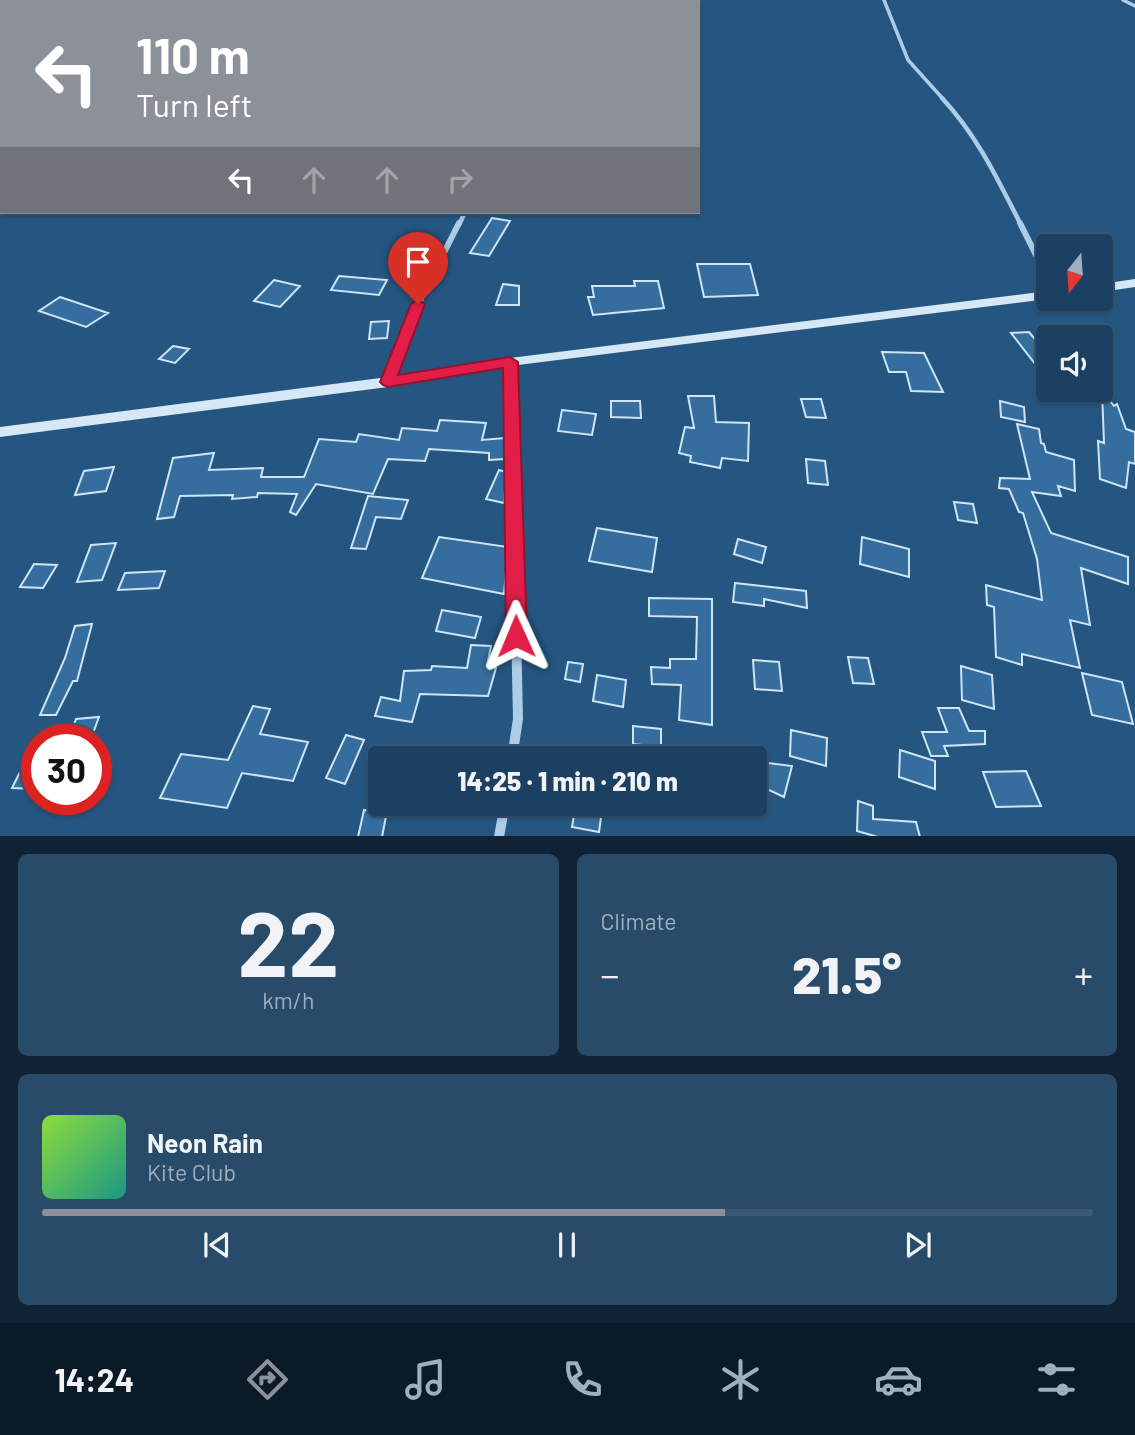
<!DOCTYPE html>
<meta charset="utf-8">
<style>
body{margin:0;font-family:Barlow,sans-serif;background:#294b6a;color:#f1f3f6;height:100vh;display:flex;flex-direction:column;font-size:26px;white-space:nowrap}
*{box-sizing:border-box;margin:0}
p{font-size:23px;color:#a0afbd}
.icon{flex:none;width:38px;height:38px;fill:none;stroke:currentColor;stroke-width:2;stroke-linecap:round;stroke-linejoin:round}
.map{position:relative;height:836px;overflow:hidden}
.sheet{display:flex;flex-direction:column;gap:18px;padding:18px;background:#0f2335;flex:1}
.sheet>*{flex:none}
.hud{position:absolute;left:0px;top:0px;width:700px;height:214px;box-shadow:0 2px 5px #0004,0 0 0 2px #3a5976;background:#8c9099;color:#fff;overflow:hidden}
.needle{width:46px;rotate:197deg}
.buttons{position:absolute;left:1036px;top:234px;display:grid;gap:14px}
.buttons a{display:grid;place-items:center;width:77px;height:77px;border-radius:7px;background:#1c4061;box-shadow:0 2px 5px #0004,0 0 0 2px #3a5976;font-size:35px}
.speed{position:absolute;left:21px;top:724px;display:flex;gap:14px;font-size:35px;font-weight:700;text-align:center}
.speed>*{display:grid;place-content:center;width:91px;height:91px;border-radius:50%;background:#1c4061;box-shadow:0 2px 5px #0004,0 0 0 2px #3a5976;line-height:1}
.speed .limit{border:10px solid #d22;background:#fff;color:#111}
.pin{position:absolute;display:grid;place-items:center;width:60px;height:60px;color:#fff;margin:-72px -30px;border-radius:50% 50% 50% 0;rotate:-45deg;box-shadow:0 0 7px #0007}
.pin .icon{rotate:45deg}
.me{position:absolute;width:77px;margin:-38px;rotate:359deg;stroke-linejoin:round;filter:drop-shadow(0 0 5px #0008)}
.turn{display:flex;align-items:center;gap:24px;height:147px;padding:0 21px;font-size:32px}
.turn .icon{width:91px;height:91px;stroke-width:2.5}
.turn b{display:block;font-size:49px;line-height:60px}
.lanes{display:flex;align-items:center;height:66px;padding:0 21px;background:#0003;justify-content:center;gap:35px;direction:ltr}
.lanes .off{opacity:.35}
.big{font-size:52px;font-weight:800;line-height:1.1}
.sheet .widget{flex:1;display:flex;flex-direction:column;justify-content:center;gap:10px;min-width:0;padding:0 24px;border-radius:10px;background:#294b6a}
.sheet .dial{align-items:center;gap:0}
.dial b{font-size:91px;line-height:1}
.song{display:flex;align-items:center;gap:21px}
.cover{width:84px;height:84px;border-radius:10px;background:linear-gradient(135deg,hsl(90 70% 55%),hsl(170 70% 35%))}
.played{height:7px;border-radius:4px;background:linear-gradient(90deg,#8c9099 65%,#3a5976 65%)}
.keys{display:flex;justify-content:space-around;direction:ltr}
.heat{display:flex;justify-content:space-between;align-items:center;font-size:38px;direction:ltr}
.sheet .tiles{flex:1;display:grid;gap:18px;grid-template-columns:1fr 1fr}
.widget:last-child{grid-column:span 2}
.trip{position:absolute;left:368px;top:746px;width:399px;height:70px;border-radius:7px;background:#1c4061;box-shadow:0 2px 5px #0004,0 0 0 2px #3a5976;font-weight:800;line-height:70px;text-align:center}
.dock{display:flex;height:112px;justify-content:space-around;align-items:center;background:#0b1a27;color:#a0afbd}
.dock .icon{width:49px;height:49px}
.dock .selected{color:#8c9099}
.dock b{font-size:32px;color:#f1f3f6}
.map>svg:first-child{display:block}
.building{fill:#356e9e;stroke:#cfe4f5;stroke-width:2}
.lines{fill:none;stroke-linecap:round;stroke-linejoin:round}
.street-far4{stroke:#accce7;stroke-width:3.5}
.street-far3{stroke:#accce7;stroke-width:4.5}
.street-far2{stroke:#accce7;stroke-width:6}
.street-far1{stroke:#accce7;stroke-width:8}
.street{stroke:#accce7;stroke-width:10}
.secondary{fill:#d6e7f6;fill-rule:evenodd}
.route{fill:#e11d48;stroke:#92132f;stroke-width:2}
</style>
<div class="map">
<svg width="1135" height="837" viewBox="0 0 1135 837">
<rect width="100%" height="100%" fill="#255681"/>
<path class="building" d="M492,218L510,221L489,256L470,253Z
M697,264H750L758,295L704,297Z
M339,276L387,280L379,295L331,290Z
M274,280L300,286L280,307L254,301Z
M634,281H658L664,308L593,315L588,297H594L592,286H635Z
M503,284L519,286V305H496Z
M60,297L108,313L86,327L39,311Z
M389,321L387,338L369,339L371,322Z
M1029,332L1048,355V364L1036,365L1011,333Z
M173,346L189,349L175,363L159,359Z
M882,352L924,353L943,392L911,391L906,372H889Z
M1102,391L1114,406L1117,404L1126,429L1135,432V464L1129,462L1126,488L1100,479L1098,441L1104,443Z
M688,396H714L716,422L749,423L748,461L722,458L720,468L690,462L691,456L679,453L685,427L694,428Z
M801,399H821L826,418L806,417Z
M611,401H640L641,418L611,417Z
M1000,401L1024,407L1025,422L1001,417Z
M562,410L596,414L592,435L558,431Z
M440,420L486,423L482,440L505,438V459L489,460V453L429,449L425,461L388,459L373,494L316,484L296,515L290,512L297,494L258,493L257,497L232,499L233,495L180,496L174,517L157,519L173,458L214,453L209,470L263,468L261,477H304L319,439L356,442L359,434L399,440L402,428L437,431Z
M1017,424L1039,429L1041,443L1044,444L1046,452L1074,460L1075,491L1058,486L1061,496L1032,492L1051,533L1128,557V584L1081,568L1090,625L1070,620L1080,668L1022,654V665L996,657L994,607L987,605L986,585L1042,600L1037,559L1023,513L1019,512L1009,489L999,488L1000,478L1030,479Z
M806,459L825,461L828,485L808,483Z
M114,467L106,491L75,495L84,471Z
M499,470L506,472L504,503L486,499Z
M368,496L408,500L401,519L376,517L366,549L351,548Z
M954,502L973,504L977,523L958,520Z
M597,528L657,538L652,572L589,561Z
M439,537L508,547L504,594L422,578Z
M862,537L909,549V577L860,564Z
M738,539L766,547L762,563L734,554Z
M116,543L102,580L77,582L91,545Z
M34,564L57,565L43,588L20,587Z
M165,571L159,588L118,590L125,573Z
M735,583L806,591L807,608L764,599V606L733,602Z
M649,598L712,599V725L679,720L681,685L652,684L651,667L670,668V659H696L697,617L649,616Z
M442,610L481,617L475,638L436,631Z
M92,624L77,681H73L56,715H40L65,658L75,626Z
M471,645L491,646L487,666L496,668L488,696L420,694L412,722L375,716L381,697L400,701L404,671L431,670L432,666L467,668Z
M848,657L868,658L874,684L853,683Z
M753,660L779,662L782,691L755,689Z
M568,662L583,664L580,682L565,679Z
M961,666L992,675L994,709L962,700Z
M1082,673L1122,682L1133,724L1092,715Z
M597,675L626,680L623,707L593,701Z
M253,706L270,709L260,734L308,742L293,781L242,773L227,808L160,798L181,754L228,760Z
M938,708H959L969,731H985V744L944,746L948,756H931L922,732H947Z
M99,717L92,736L69,738L76,719Z
M633,726L661,729V747L633,744Z
M791,730L827,738L826,766L790,756Z
M346,735L364,740L345,784L326,778Z
M900,750L935,761V789L899,777Z
M25,762L37,763V789L12,788Z
M760,762L792,766L784,797L754,783Z
M1026,771L1041,806L996,807L983,772Z
M858,801L873,806V819L916,822L920,837H878L857,831Z
M576,803H603L599,832L572,827Z
M364,810L387,811L382,837H358Z"/>
<g class="lines">
<path class="street-far4" d="M884,0L908,60L944,100
M1123,0L1135,6"/>
<path class="street-far3" d="M942,98C978,137 997,178 1021,225
M459,225L465,212"/>
<path class="street-far2" d="M1020,223L1048,279
M510,362V383
M388,382L409,322L459,223"/>
<path class="street-far1" d="M510,381L515,583"/>
<path class="street" d="M512,758L518,719L515,582
M499,837L505,803"/>
<path class="secondary" d="M1135,279V287L1101,292V284Z
M1048,291V299L510,366L388,387L0,437V427L388,377L510,358Z"/>
</g>
<path class="route" d="M418,300L425,304L398,375L510,357L518,362L527,636L524,643L516,646L509,643L506,636L503,368L388,387L383,385L380,382L411,304Z"/>
</svg>
<div class="buttons">
<a><svg class="needle" viewBox="-14 -14 28 28"><path d="M0-13l5 13h-10z" fill="#e53935"/><path d="M0 13l5-13h-10z" fill="#a0afbd"/></svg></a>
<a><svg class="icon" aria-label="sound" viewBox="0 0 24 24"><path d="M4 9h4l5-4v14l-5-4H4zM17 9q2 3 0 6"/></svg></a>
</div>
<div class="speed"><div class="limit">30</div></div>
<div class="pin" style="left:418px;top:304px;background:#d93025"><svg class="icon" aria-label="arrive" viewBox="0 0 24 24"><path d="M6 21V4h12l-3 4 3 4H6"/></svg></div>
<svg class="me" style="left:516px;top:636px" viewBox="-20 -20 40 40"><path d="M0-17L14 15 0 8-14 15z" fill="#e11d48" stroke="#fff" stroke-width="4"/></svg>
<div class="trip">14:25 · 1 min · 210 m</div>
<div class="hud">
<div class="turn"><svg class="icon" aria-label="left" viewBox="0 0 24 24"><path d="M17 20v-9H6M10 6l-5 5 5 5"/></svg><div><b>110 m</b>Turn left</div></div>
<div class="lanes"><svg class="icon" aria-label="left" viewBox="0 0 24 24"><path d="M17 20v-9H6M10 6l-5 5 5 5"/></svg><svg class="icon off" aria-label="ahead" viewBox="0 0 24 24"><path d="M12 20V5M6 11l6-6 6 6"/></svg><svg class="icon off" aria-label="ahead" viewBox="0 0 24 24"><path d="M12 20V5M6 11l6-6 6 6"/></svg><svg class="icon off" aria-label="right" viewBox="0 0 24 24"><path d="M7 20v-9h11M14 6l5 5-5 5"/></svg></div>
</div>
</div>
<section class="sheet">
<div class="tiles">
<div class="widget dial"><b>22</b><p>km/h</p></div>
<div class="widget"><p>Climate</p>
<div class="heat"><a>−</a><b class="big">21.5°</b><a>+</a></div>
</div>
<div class="widget">
<div class="song"><i class="cover"></i><div><b>Neon Rain</b><p>Kite Club</p></div></div>
<div class="played"></div>
<div class="keys"><svg class="icon" aria-label="previous" viewBox="0 0 24 24"><path d="M18 5L8 12l10 7zM5 5v14"/></svg><svg class="icon" aria-label="pause" viewBox="0 0 24 24"><path d="M8 5v14M16 5v14"/></svg><svg class="icon" aria-label="next" viewBox="0 0 24 24"><path d="M6 5l10 7-10 7zM19 5v14"/></svg></div>
</div>
</div>
</section>
<nav class="dock">
<b>14:24</b>
<svg class="icon selected" aria-label="directions" viewBox="0 0 24 24"><path d="M12 3l9 9-9 9-9-9zM9 14v-3h6M13 9l2 2-2 2"/></svg>
<svg class="icon" aria-label="music" viewBox="0 0 24 24"><path d="M9 18V5l10-2v13"/><circle cx="6" cy="18" r="3"/><circle cx="16" cy="16" r="3"/></svg>
<svg class="icon" aria-label="phone" viewBox="0 0 24 24"><path d="M5 4h4l2 5-3 2q2 4 5 5l2-3 5 2v4C11 20 4 13 5 4z"/></svg>
<svg class="icon" aria-label="climate" viewBox="0 0 24 24"><path d="M12 3v18M4 7l16 10M4 17L20 7"/></svg>
<svg class="icon" aria-label="car" viewBox="0 0 24 24"><path d="M5 17H2v-5l4-1 3-4h7l3 4 3 1v5h-3M9 17h6M6 11h13"/><circle cx="7" cy="17" r="2"/><circle cx="17" cy="17" r="2"/></svg>
<svg class="icon" aria-label="filters" viewBox="0 0 24 24"><path d="M4 7h16M4 17h16"/><circle cx="9" cy="7" r="2"/><circle cx="15" cy="17" r="2"/></svg>
</nav>
